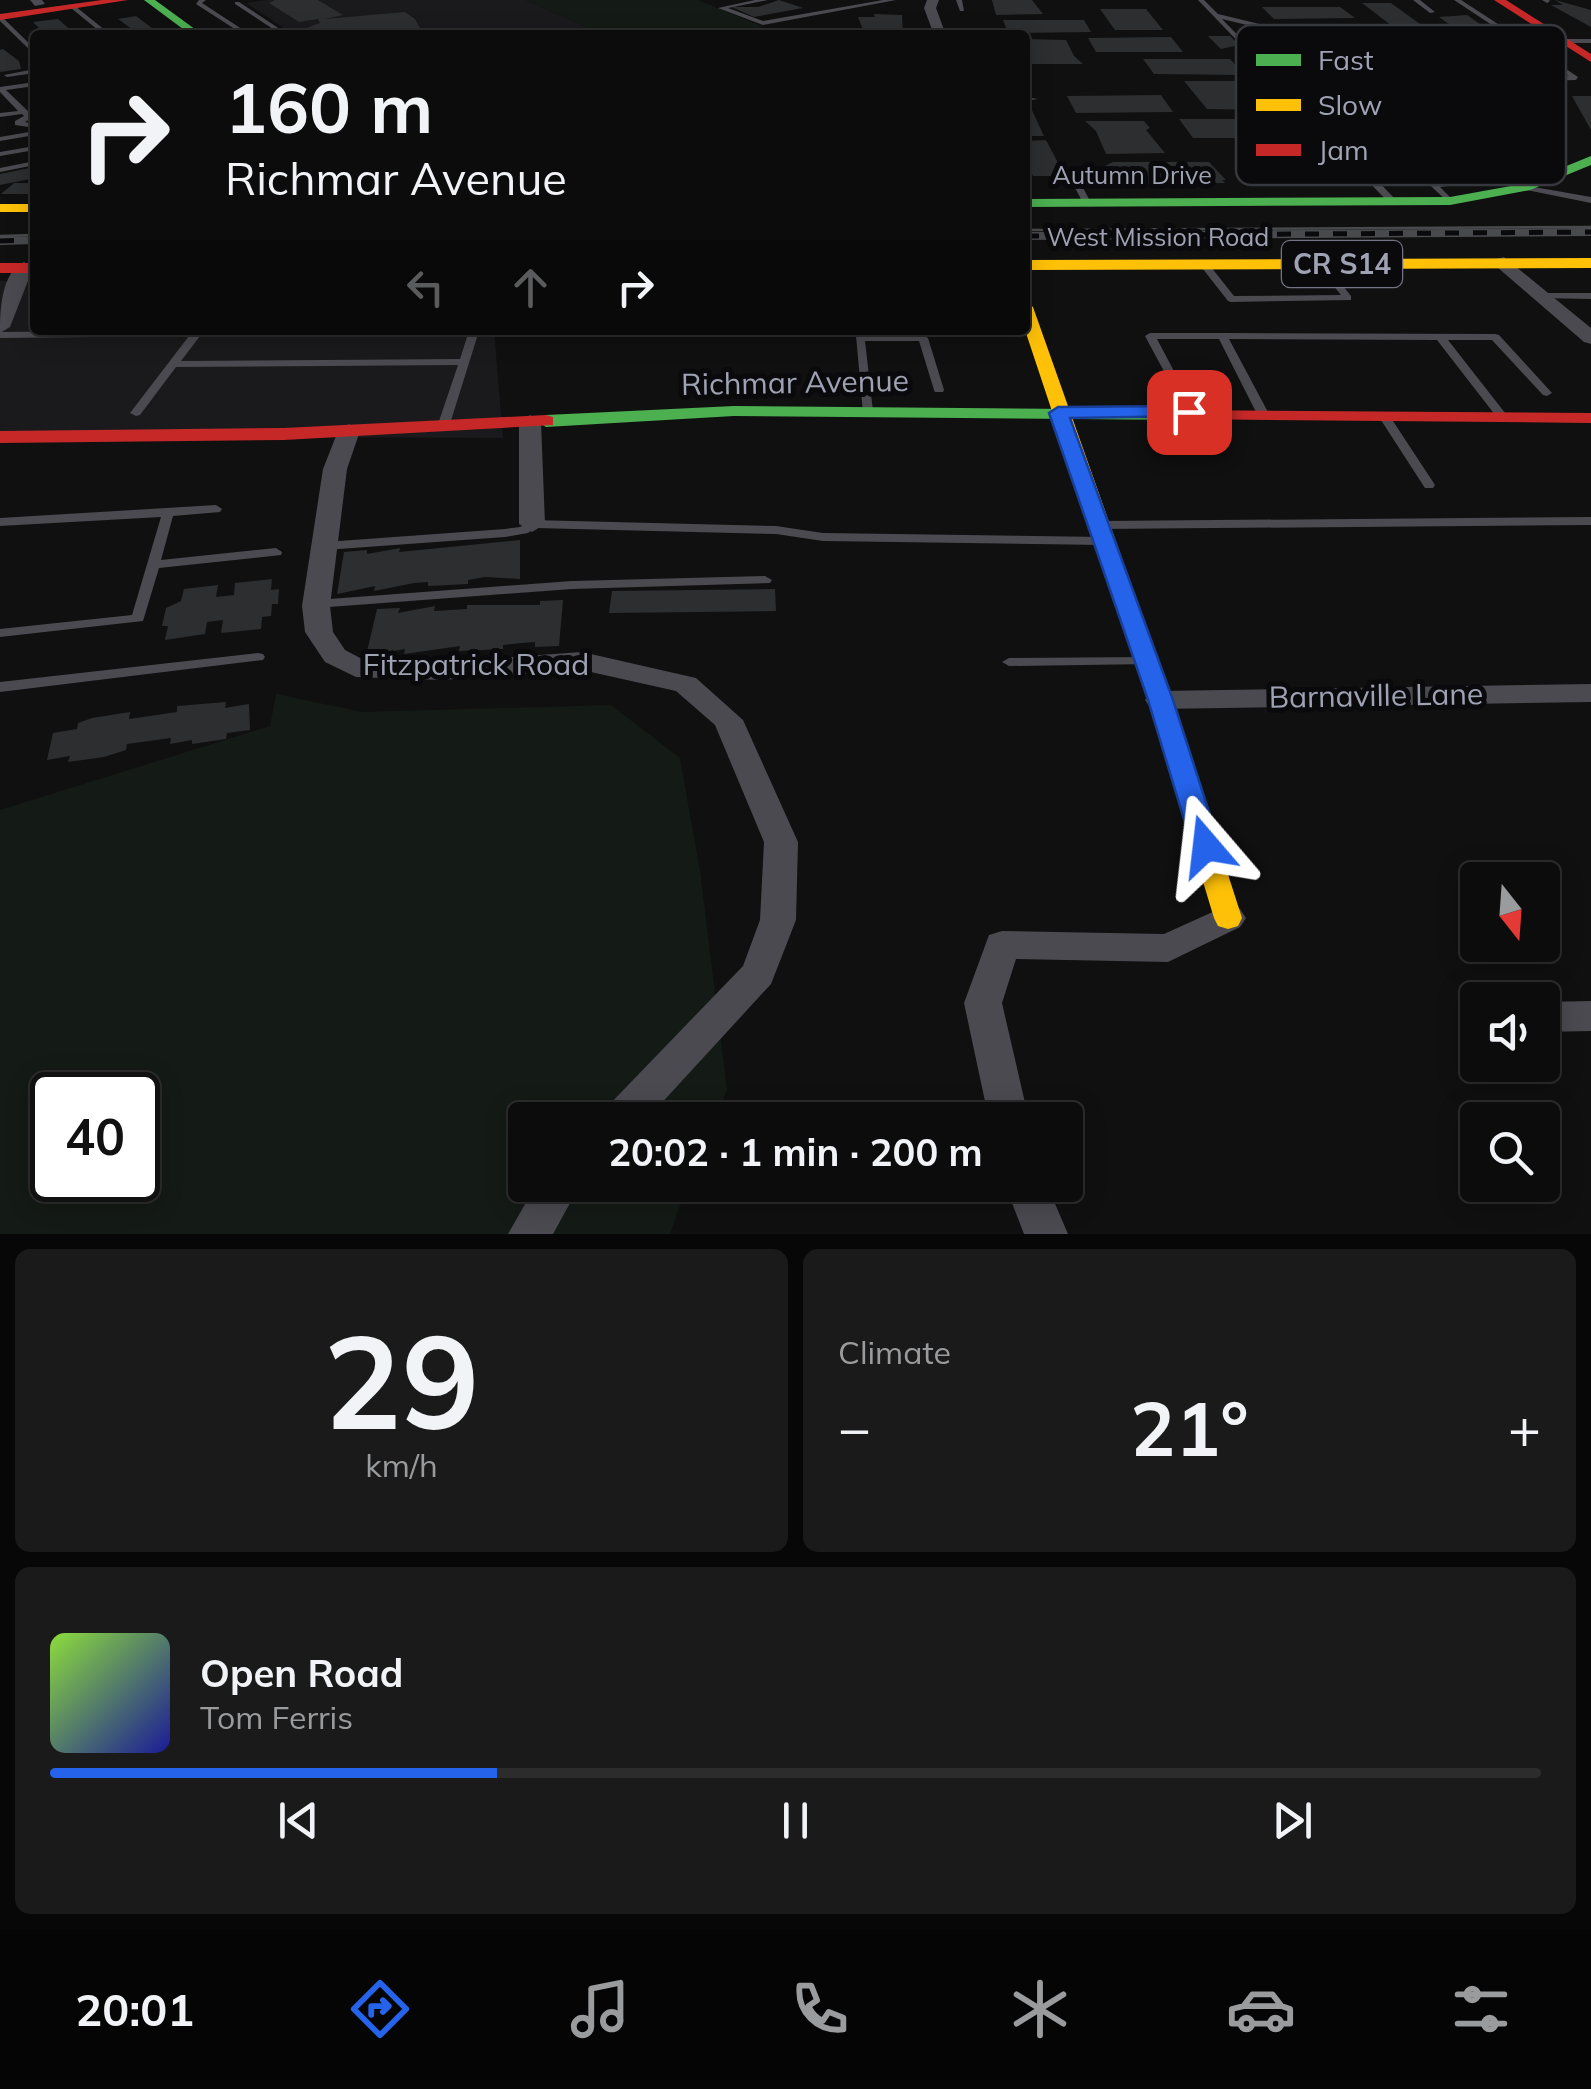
<!DOCTYPE html>
<meta charset="utf-8">
<style>
body{margin:0;font-family:Mulish,sans-serif;background:#1a1a1a;color:#f1f3f6;height:100vh;display:flex;flex-direction:column;font-size:38px;white-space:nowrap}
*{box-sizing:border-box;margin:0}
p{font-size:32px;color:#9a9b9d}
.icon{flex:none;width:55px;height:55px;fill:none;stroke:currentColor;stroke-width:2;stroke-linecap:round;stroke-linejoin:round}
.map{position:relative;height:1234px;overflow:hidden}
.details{display:flex;flex-direction:column;gap:15px;padding:15px;background:#070707;flex:1}
.details>*{flex:none}
.guide{position:absolute;left:30px;top:30px;width:1000px;height:305px;border-radius:10px;box-shadow:0 5px 25px #0003,0 0 0 2px #2c2c2d;background:#0c0c0c;color:#f1f3f6;overflow:hidden}
.needle{width:65px;rotate:163deg}
.tools{position:absolute;left:1460px;top:862px;display:grid;gap:20px}
.tools a{display:grid;place-items:center;width:100px;height:100px;border-radius:10px;background:#0c0c0c;box-shadow:0 5px 25px #0003,0 0 0 2px #2c2c2d;font-size:50px}
.speed{position:absolute;left:30px;top:1072px;display:flex;gap:20px;font-size:50px;font-weight:700;text-align:center}
.speed>*{display:grid;place-content:center;width:130px;height:130px;border-radius:50%;background:#0c0c0c;box-shadow:0 5px 25px #0003,0 0 0 2px #2c2c2d;line-height:1}
.speed .limit{border:5px solid #111;border-radius:15px;background:#fff;color:#111}
.pin{position:absolute;display:grid;place-items:center;width:85px;height:85px;color:#fff;margin:-42px;border-radius:20px;box-shadow:0 5px 15px #0006}
.me{position:absolute;width:110px;margin:-55px;rotate:343deg;stroke-linejoin:round;filter:drop-shadow(0 0 8px #0008)}
.turn{display:flex;align-items:center;gap:35px;height:210px;padding:0 30px;font-size:45px}
.turn .icon{width:130px;height:130px;stroke-width:2.5}
.turn b{display:block;font-size:70px;line-height:85px}
.lanes{display:flex;align-items:center;height:95px;padding:0 30px;background:#0003;justify-content:center;gap:50px;direction:ltr}
.lanes .off{opacity:.35}
.big{font-size:75px;font-weight:700;line-height:1.1}
.details .tile{flex:1;display:flex;flex-direction:column;justify-content:center;gap:15px;min-width:0;padding:0 35px;border-radius:15px;background:#1a1a1a}
.details .dial{align-items:center;gap:0}
.dial b{font-size:130px;line-height:1}
.song{display:flex;align-items:center;gap:30px}
.cover{width:120px;height:120px;border-radius:15px;background:linear-gradient(135deg,hsl(90 70% 55%),hsl(240 70% 35%))}
.played{height:10px;border-radius:5px;background:linear-gradient(90deg,#2563eb 30%,#2c2c2d 30%)}
.keys{display:flex;justify-content:space-around;direction:ltr}
.heat{display:flex;justify-content:space-between;align-items:center;font-size:55px;direction:ltr}
.details .tiles{flex:1;display:grid;gap:15px;grid-template-columns:1fr 1fr}
.tile:last-child{grid-column:span 2}
.trip{position:absolute;left:508px;top:1102px;width:575px;height:100px;border-radius:10px;background:#0c0c0c;box-shadow:0 5px 25px #0003,0 0 0 2px #2c2c2d;font-weight:700;line-height:100px;text-align:center}
.tabs{display:flex;height:160px;justify-content:space-around;align-items:center;background:#050505;color:#9a9b9d}
.tabs .icon{width:70px;height:70px}
.tabs .on{color:#2563eb}
.tabs b{font-size:45px;color:#f1f3f6}
.map>svg:first-child{display:block}
.built{fill:#1a1a1d}
.green{fill:#141a16;fill-rule:evenodd}
.building{fill:#2d2e30}
.lines{fill:none;stroke-linecap:round;stroke-linejoin:round}
.lane{fill:#4a4a50;fill-rule:evenodd}
.street{fill:#4a4a50;fill-rule:evenodd}
.fast{fill:#4caf50;fill-rule:evenodd}
.slow{fill:#ffc107;fill-rule:evenodd}
.jam{fill:#c62828;fill-rule:evenodd}
.tram{stroke:#494a4e;stroke-width:2.5}
.rail-casing{stroke:#494a4e;stroke-width:8}
.rail{stroke:#0a0a0c;stroke-width:5;stroke-dasharray:14;stroke-linecap:butt}
.route{fill:#2563eb;stroke:#184099;stroke-width:2.5}
.labels{text-anchor:middle;stroke-width:10;stroke-linejoin:round;paint-order:stroke}
.far-street-label{font-size:25px;fill:#9fa2b3;stroke:#0a0a0c}
.shield{fill:#0a0a0c;stroke:#727481;stroke-width:2.5}
.shield-label{font-size:28px;font-weight:bold;fill:#9fa2b3}
.street-label{font-size:30px;fill:#9fa2b3;stroke:#0a0a0c}
.key{fill:#0a0a0c;stroke:#37383e;stroke-width:2.5}
.key-label{font-size:28px;fill:#9fa2b3}
</style>
<div class="map">
<svg width="1591" height="1234" viewBox="0 0 1591 1234">
<rect width="100%" height="100%" fill="#101010"/>
<path class="built" d="M267,0H526L604,35H294L246,3Z
M0,281H35V330H494L503,438L0,436Z"/>
<path class="green" d="M526,0H698L764,27L715,35H604Z
M276,694L363,712L611,705L680,758L700,871L727,1090L714,1120H525V1185H687L670,1234H0V810L270,726ZM52,1095H138V1180H52Z"/>
<path class="building" d="M275,0H318L343,15L325,19L405,12L415,19L424,35H310L301,30L320,23L318,19L299,22L269,3Z
M779,0L803,8L754,17L732,7H758Z
M992,0H1032L1043,14L996,15Z
M1555,0L1591,10V27L1551,5H1563Z
M1362,3H1391L1431,32H1400Z
M1262,7H1340L1355,18L1274,19Z
M1100,9H1146L1163,30H1115Z
M874,14L902,15L903,35H865L858,17H875Z
M1467,15L1515,48H1483L1439,17Z
M136,16L152,28L133,30L118,19Z
M58,19L74,33L46,35L33,22Z
M1003,20H1084L1091,32L1008,33Z
M1208,36H1230L1239,45L1221,49Z
M1171,37L1183,52H1096L1088,38Z
M1025,39L1066,40L1074,56L1083,64H1029Z
M3,49L19,61L21,69L0,72V50Z
M1521,52H1533L1575,79H1563Z
M1143,59H1230L1245,75L1154,74Z
M1184,81H1237L1251,100L1267,110L1207,109Z
M1161,95L1173,112L1076,113L1067,96Z
M1572,96H1591V130Z
M1025,106H1030L1044,136H1025Z
M1179,119H1277L1294,134L1285,138H1193Z
M1085,121H1144L1150,128L1146,130L1165,153L1106,154L1096,131Z
M1362,135H1376L1428,186H1413Z
M1045,140L1047,142L1065,176H1033L1025,160V141Z
M1209,162L1226,180H1222L1225,183L1116,184L1103,167L1113,162Z
M35,167V178L0,185V174Z
M14,183H35V194H1Z
M520,540V579L485,577L468,580V584L428,586V582L414,583L374,591L375,586L337,594L344,552L367,550V554L400,548L399,552Z
M272,579L271,590L279,589L278,604H272L271,616L262,617L261,629L221,633L223,620L207,622L205,634L165,640L168,626H162L166,608L181,601L184,589L218,585L216,597L234,595L235,583Z
M775,589L776,611L609,613L612,591Z
M563,600L559,646L535,647V642L521,643L503,645V649L459,651L460,646L404,654L405,649L366,656L377,609L400,608L398,613L435,606L434,611L467,609V605H540V601Z
M226,702L225,708L249,704L250,730L227,733L226,739L192,744V740L170,744L171,738L127,744L126,750L104,757L68,762L70,756L47,760L53,733L77,729L78,723L92,718L130,712L129,719L177,712V706Z"/>
<g class="lines">
<path class="lane" d="M199,0H206L202,3L251,35H244L196,4Z
M755,0H768L728,8L763,21L883,0H896L763,25L718,8Z
M956,0H962L964,11H960Z
M1198,0H1204L1218,14L1285,30L1367,28L1387,42L1385,45L1297,46L1269,62L1295,95L1396,200V204H1390L1289,99L1263,62L1249,53ZM1222,19L1285,34L1366,32L1378,41L1296,42L1265,58L1253,51Z
M1413,0H1420L1435,12L1430,13Z
M1454,0H1461L1521,39H1591V43H1527L1578,77L1576,80L1543,81L1540,83L1536,81L1388,85L1363,90L1350,101L1435,182L1474,179L1481,175L1444,144L1443,142L1447,140L1490,174V178L1475,183L1440,187L1454,201L1450,204L1343,103V99L1359,87L1388,81L1530,77L1496,54L1498,51L1539,77L1569,76Z
M1542,0H1549L1550,1L1547,3Z
M235,2H239L289,35H282L235,4Z
M71,6H75L111,35H104L71,8Z
M0,15L35,49V55L0,21Z
M35,69V73L7,77L4,75Z
M35,82V86L6,90L30,113L35,112V116L25,122L35,124V128L15,125V121L24,116L22,114L0,117V113L18,111L0,92V87Z
M1025,97L1038,99L1025,101Z
M35,131V135L0,141V137Z
M35,146V150L0,156V152Z
M35,161V165L0,172V168Z
M1073,180L1080,182L1091,203L1090,205L1083,203L1072,182Z
M1522,185L1591,197V203L1522,189Z
M1321,261L1324,262L1351,296V300L1231,302L1228,301L1199,264L1207,262L1234,296L1341,295L1316,264Z
M1542,293H1591V299L1539,298L1537,296Z
M194,330H478L479,331L449,427L443,430L437,427L458,365L176,367L140,415L136,416L130,413L189,336L0,338V332ZM468,334L460,359L181,361L200,336Z
M559,330H569V331L564,334Z
M1222,333L1495,334L1499,335L1552,393L1547,396L1543,395L1492,340H1448L1509,418L1503,421L1499,420L1437,340L1229,339L1269,414L1263,417L1257,414L1219,339H1157L1184,390L1179,393L1174,390L1145,336L1150,333Z
M923,335L928,338L944,390L943,392H935L934,390L919,341H865L873,411L871,413H863L856,336Z
M1385,414L1389,415L1435,485L1433,488H1425L1423,485L1379,417Z
M216,505L222,509L220,512L173,516L161,560L276,548L282,552L281,555L159,568L143,621L0,637V629L132,615L161,517L0,526V518Z
M1591,517V525L1102,529L1096,525L1102,521Z
M532,520L776,526L823,533L1103,537L1109,541L1103,545L823,541L776,534L535,528L528,533L505,537L325,550L319,546L325,542L505,529L520,527Z
M765,576L772,580L770,583L572,589L316,608L309,604L316,600L572,581Z
M258,653L263,654L265,657L263,660L0,692V682Z
M1146,657L1151,658L1153,661L1151,664L1009,666L1002,662L1009,658Z"/>
<path class="street" d="M30,0H42L45,4L35,6Z
M927,0H939L936,8L946,35H934L924,8Z
M1504,257L1591,328V344L1584,342L1497,267V259Z
M24,262L33,268L10,327L0,333C0,311 1,272 24,262Z
M530,415L541,422L545,524L532,532L519,524V422Z
M349,424L360,431L347,469L330,606L333,632L345,650L362,659L441,662L582,652L696,678L743,720L798,842L796,920L771,984L646,1120H600L606,1108L743,966L760,920L764,842L715,725L676,691L582,670L441,680L356,677L325,662L305,632L302,606L323,469L338,431Z
M1591,684V702L1160,709L1150,707L1145,700L1150,693L1160,691Z
M1228,905L1240,909L1246,918L1240,927L1168,962L1016,959L1002,1003L1029,1120H989L964,1003L989,935L1002,931L1164,934Z
M1591,1001V1031L1542,1032V1002Z
M536,1185H580L553,1234H508Z
M1005,1185H1047L1068,1234H1024Z"/>
<path class="fast" d="M144,0H155L203,35H191Z
M1591,156V165L1530,190L1450,205L1025,207V199L1450,197L1522,184Z
M734,406L1184,410L1193,415L1184,420L734,416L546,427L537,421L546,415Z"/>
<path class="slow" d="M0,204H35V212H0Z
M1591,258V268L1025,270V260Z
M1025,302L1033,307L1172,700L1242,918L1238,926L1228,929L1218,926L1214,918L1148,700L1025,330Z"/>
<path class="jam" d="M102,0H128L0,20V14Z
M1494,0H1506L1591,54V62Z
M0,263H35V273H0Z
M1184,410L1591,413V423L1178,419V411Z
M546,415L553,417V425L284,440L0,443V431L284,428Z"/>
<path class="tram" d="M1025,230L1591,227
M0,236L35,235"/>
<g class="rail-casing">
<path id="rail" d="M1025,236L1591,232
M0,241L35,240"/>
</g>
<use href="#rail" class="rail"/>
</g>
<path class="route" d="M1189,406L1195,408V416L1070,418L1173,700L1220,846L1216,852H1196L1192,846L1148,700L1049,413L1058,407Z"/>
<g class="labels">
<g class="far-street-label">
<text x="1132" y="184">Autumn Drive</text>
<text x="1158" y="246">West Mission Road</text>
</g>
<rect class="shield" x="1282" y="241" width="120" height="46" rx="8"/>
<g class="shield-label">
<text x="1342" y="274">CR S14</text>
</g>
<g class="street-label">
<text transform="translate(795 383) rotate(-1)" y="10">Richmar Avenue</text>
<text x="476" y="675">Fitzpatrick Road</text>
<text transform="translate(1376 696) rotate(-1)" y="10">Barnaville Lane</text>
</g>
</g>
<rect x="1236" y="25" width="330" height="160" rx="15" class="key"/>
<rect x="1256" y="54" width="45" height="12" fill="#4caf50"/>
<rect x="1256" y="99" width="45" height="12" fill="#ffc107"/>
<rect x="1256" y="144" width="45" height="12" fill="#c62828"/>
<g class="key-label">
<text x="1318" y="70">Fast</text>
<text x="1318" y="115">Slow</text>
<text x="1318" y="160">Jam</text>
</g>
</svg>
<div class="tools">
<a><svg class="needle" viewBox="-14 -14 28 28"><path d="M0-13l5 13h-10z" fill="#e53935"/><path d="M0 13l5-13h-10z" fill="#9a9b9d"/></svg></a>
<a><svg class="icon" aria-label="sound" viewBox="0 0 24 24"><path d="M4 9h4l5-4v14l-5-4H4zM17 9q2 3 0 6"/></svg></a>
<a><svg class="icon" aria-label="search" viewBox="0 0 24 24"><circle cx="10" cy="10" r="6"/><path d="M15 15l6 6"/></svg></a>
</div>
<div class="speed"><div class="limit">40</div></div>
<div class="pin" style="left:1189px;top:412px;background:#d93025"><svg class="icon" aria-label="arrive" viewBox="0 0 24 24"><path d="M6 21V4h12l-3 4 3 4H6"/></svg></div>
<svg class="me" style="left:1206px;top:846px" viewBox="-20 -20 40 40"><path d="M0-17L14 15 0 8-14 15z" fill="#2563eb" stroke="#fff" stroke-width="4"/></svg>
<div class="trip">20:02 · 1 min · 200 m</div>
<div class="guide">
<div class="turn"><svg class="icon" aria-label="right" viewBox="0 0 24 24"><path d="M7 20v-9h11M14 6l5 5-5 5"/></svg><div><b>160 m</b>Richmar Avenue</div></div>
<div class="lanes"><svg class="icon off" aria-label="left" viewBox="0 0 24 24"><path d="M17 20v-9H6M10 6l-5 5 5 5"/></svg><svg class="icon off" aria-label="ahead" viewBox="0 0 24 24"><path d="M12 20V5M6 11l6-6 6 6"/></svg><svg class="icon" aria-label="right" viewBox="0 0 24 24"><path d="M7 20v-9h11M14 6l5 5-5 5"/></svg></div>
</div>
</div>
<section class="details">
<div class="tiles">
<div class="tile dial"><b>29</b><p>km/h</p></div>
<div class="tile"><p>Climate</p>
<div class="heat"><a>−</a><b class="big">21°</b><a>+</a></div>
</div>
<div class="tile">
<div class="song"><i class="cover"></i><div><b>Open Road</b><p>Tom Ferris</p></div></div>
<div class="played"></div>
<div class="keys"><svg class="icon" aria-label="previous" viewBox="0 0 24 24"><path d="M18 5L8 12l10 7zM5 5v14"/></svg><svg class="icon" aria-label="pause" viewBox="0 0 24 24"><path d="M8 5v14M16 5v14"/></svg><svg class="icon" aria-label="next" viewBox="0 0 24 24"><path d="M6 5l10 7-10 7zM19 5v14"/></svg></div>
</div>
</div>
</section>
<nav class="tabs">
<b>20:01</b>
<svg class="icon on" aria-label="directions" viewBox="0 0 24 24"><path d="M12 3l9 9-9 9-9-9zM9 14v-3h6M13 9l2 2-2 2"/></svg>
<svg class="icon" aria-label="music" viewBox="0 0 24 24"><path d="M9 18V5l10-2v13"/><circle cx="6" cy="18" r="3"/><circle cx="16" cy="16" r="3"/></svg>
<svg class="icon" aria-label="phone" viewBox="0 0 24 24"><path d="M5 4h4l2 5-3 2q2 4 5 5l2-3 5 2v4C11 20 4 13 5 4z"/></svg>
<svg class="icon" aria-label="climate" viewBox="0 0 24 24"><path d="M12 3v18M4 7l16 10M4 17L20 7"/></svg>
<svg class="icon" aria-label="car" viewBox="0 0 24 24"><path d="M5 17H2v-5l4-1 3-4h7l3 4 3 1v5h-3M9 17h6M6 11h13"/><circle cx="7" cy="17" r="2"/><circle cx="17" cy="17" r="2"/></svg>
<svg class="icon" aria-label="filters" viewBox="0 0 24 24"><path d="M4 7h16M4 17h16"/><circle cx="9" cy="7" r="2"/><circle cx="15" cy="17" r="2"/></svg>
</nav>
